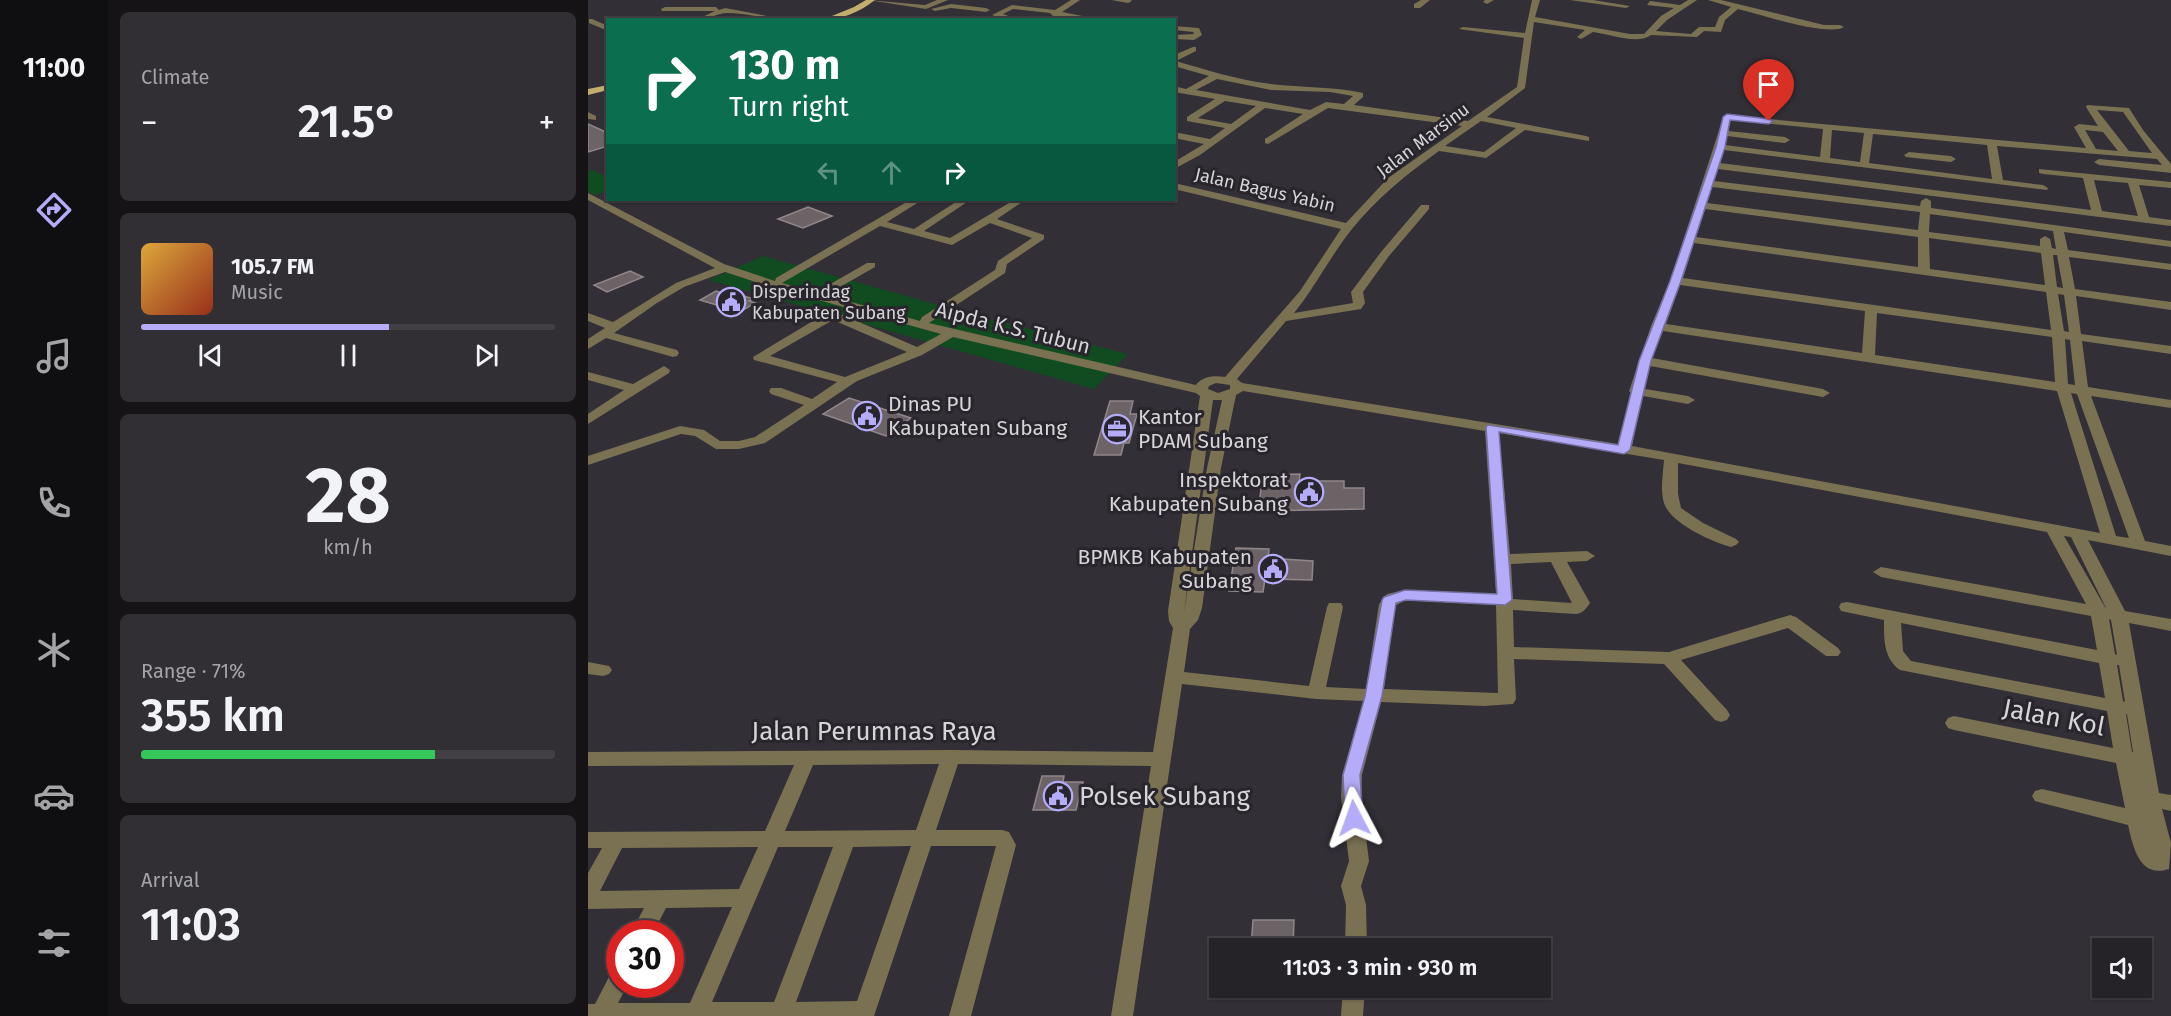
<!DOCTYPE html>
<meta charset="utf-8">
<style>
body{margin:0;font-family:"Fira Sans",sans-serif;background:#322f34;color:#f1f3f6;height:100vh;display:flex;flex-direction:column;font-size:22px;white-space:nowrap}
*{box-sizing:border-box;margin:0}
p{font-size:20px;color:#a4a4a8}
.icon{flex:none;width:33px;height:33px;fill:none;stroke:currentColor;stroke-width:2;stroke-linecap:round;stroke-linejoin:round}
.map{position:relative;flex:1;overflow:hidden}
.sheet{display:flex;flex-direction:column;gap:12px;padding:12px;background:#151316;width:480px}
.sheet>*{flex:none}
.top-card{position:absolute;left:18px;top:18px;width:570px;height:183px;border-radius:0px;box-shadow:0 2px 4px #0004,0 0 0 2px #424045;background:#0b6e4f;color:#fff;overflow:hidden}
.tools{position:absolute;left:1504px;top:938px;display:grid;gap:12px}
.tools a{display:grid;place-items:center;width:60px;height:60px;border-radius:0px;background:#262328;box-shadow:0 2px 4px #0004,0 0 0 2px #424045;font-size:30px}
.speed{position:absolute;left:18px;top:920px;display:flex;gap:12px;font-size:30px;font-weight:700;text-align:center}
.speed>*{display:grid;place-content:center;width:78px;height:78px;border-radius:50%;background:#262328;box-shadow:0 2px 4px #0004,0 0 0 2px #424045;line-height:1}
.speed .limit{border:9px solid #d22;background:#fff;color:#111}
.pin{position:absolute;display:grid;place-items:center;width:51px;height:51px;color:#fff;margin:-62px -26px;border-radius:50% 50% 50% 0;rotate:-45deg;box-shadow:0 0 6px #0007}
.pin .icon{rotate:45deg}
.me{position:absolute;width:66px;margin:-33px;rotate:356deg;stroke-linejoin:round;filter:drop-shadow(0 0 4px #0008)}
.turn{display:flex;align-items:center;gap:21px;height:126px;padding:0 24px;font-size:27px}
.turn .icon{width:78px;height:78px;stroke-width:2.5}
.turn b{display:block;font-size:42px;line-height:51px}
.lanes{display:flex;align-items:center;height:57px;padding:0 24px;background:#0003;justify-content:center;gap:30px;direction:ltr}
.lanes .off{opacity:.35}
.big{font-size:45px;font-weight:600;line-height:1.1}
.sheet .widget{flex:1;display:flex;flex-direction:column;justify-content:center;gap:9px;min-width:0;padding:0 21px;border-radius:9px;background:#322f34}
.sheet .dial{align-items:center;gap:0}
.dial b{font-size:78px;line-height:1}
.song{display:flex;align-items:center;gap:18px}
.cover{width:72px;height:72px;border-radius:9px;background:linear-gradient(135deg,hsl(40 70% 55%),hsl(10 70% 35%))}
.played{height:6px;border-radius:3px;background:linear-gradient(90deg,#b4acf9 60%,#424045 60%)}
.keys{display:flex;justify-content:space-around;direction:ltr}
.heat{display:flex;justify-content:space-between;align-items:center;font-size:33px;direction:ltr}
.charge{height:9px;border-radius:4px;background:linear-gradient(90deg,#34c759 71%,#424045 0)}
.trip{position:absolute;left:621px;top:938px;width:342px;height:60px;border-radius:0px;background:#262328;box-shadow:0 2px 4px #0004,0 0 0 2px #424045;font-weight:600;line-height:60px;text-align:center}
main{display:flex;flex:1;min-height:0}
.dock{display:flex;flex-direction:column;width:108px;justify-content:space-around;align-items:center;background:#0f0e10;color:#a4a4a8}
.dock .icon{width:42px;height:42px}
.dock .current{color:#b4acf9}
.dock b{font-size:27px;color:#f1f3f6}
.map>svg:first-child{display:block}
.green{fill:#104c20}
.building{fill:#6c6366;stroke:#91878a;stroke-width:1.5}
.lines{fill:none;stroke-linecap:round;stroke-linejoin:round}
.minor{fill:#7a7052;fill-rule:evenodd}
.major{fill:#c4ae6e;fill-rule:evenodd}
.route{fill:#b4acf9;stroke:#7570a2;stroke-width:1.5}
.labels{text-anchor:middle;stroke-width:6;stroke-linejoin:round;paint-order:stroke}
.far-street-label{font-size:18px;fill:#d6d4d8;stroke:#28252c}
.far-poi-label{font-size:18px;fill:#d6d4d8;stroke:#28252c;text-anchor:start}
.street-label{font-size:21px;fill:#d6d4d8;stroke:#28252c}
.poi-label{font-size:21px;fill:#d6d4d8;stroke:#28252c;text-anchor:start}
.near-street-label{font-size:26px;fill:#d6d4d8;stroke:#28252c}
.near-poi-label{font-size:26px;fill:#d6d4d8;stroke:#28252c;text-anchor:start}
</style>
<main>
<nav class="dock">
<b>11:00</b>
<svg class="icon current" aria-label="directions" viewBox="0 0 24 24"><path d="M12 3l9 9-9 9-9-9zM9 14v-3h6M13 9l2 2-2 2"/></svg>
<svg class="icon" aria-label="music" viewBox="0 0 24 24"><path d="M9 18V5l10-2v13"/><circle cx="6" cy="18" r="3"/><circle cx="16" cy="16" r="3"/></svg>
<svg class="icon" aria-label="phone" viewBox="0 0 24 24"><path d="M5 4h4l2 5-3 2q2 4 5 5l2-3 5 2v4C11 20 4 13 5 4z"/></svg>
<svg class="icon" aria-label="climate" viewBox="0 0 24 24"><path d="M12 3v18M4 7l16 10M4 17L20 7"/></svg>
<svg class="icon" aria-label="car" viewBox="0 0 24 24"><path d="M5 17H2v-5l4-1 3-4h7l3 4 3 1v5h-3M9 17h6M6 11h13"/><circle cx="7" cy="17" r="2"/><circle cx="17" cy="17" r="2"/></svg>
<svg class="icon" aria-label="filters" viewBox="0 0 24 24"><path d="M4 7h16M4 17h16"/><circle cx="9" cy="7" r="2"/><circle cx="15" cy="17" r="2"/></svg>
</nav>
<section class="sheet">
<div class="widget"><p>Climate</p>
<div class="heat"><a>−</a><b class="big">21.5°</b><a>+</a></div>
</div>
<div class="widget">
<div class="song"><i class="cover"></i><div><b>105.7 FM</b><p>Music</p></div></div>
<div class="played"></div>
<div class="keys"><svg class="icon" aria-label="previous" viewBox="0 0 24 24"><path d="M18 5L8 12l10 7zM5 5v14"/></svg><svg class="icon" aria-label="pause" viewBox="0 0 24 24"><path d="M8 5v14M16 5v14"/></svg><svg class="icon" aria-label="next" viewBox="0 0 24 24"><path d="M6 5l10 7-10 7zM19 5v14"/></svg></div>
</div>
<div class="widget dial"><b>28</b><p>km/h</p></div>
<div class="widget"><p>Range · 71%</p><b class="big">355 km</b><div class="charge"></div></div>
<div class="widget"><p>Arrival</p><b class="big">11:03</b></div>
</section>
<div class="map">
<svg width="1583" height="1016" viewBox="0 0 1583 1016">
<rect width="100%" height="100%" fill="#322f36"/>
<path class="green" d="M4,170L19,177V191L7,195L0,192V171Z
M175,256L390,316L540,354L506,389L121,280Z"/>
<path class="building" d="M0,124L20,133V146L0,152Z
M220,207L244,216L215,228L190,219Z
M42,271L55,277L19,292L6,285Z
M128,291L137,294L141,292L166,299L161,301L167,303L152,312L112,300Z
M261,398L323,418L298,436L235,414Z
M522,401H545L542,414H549L541,443H536L533,455H506Z
M712,474L711,481H756V488H776V509L670,511L675,475Z
M648,548L681,549L680,558L725,561L724,580L677,579L675,592L641,591Z
M454,776H476L475,782H495L488,810H445Z
M665,920H706L705,948H663Z"/>
<g class="lines">
<path class="minor" d="M280,0L337,5L349,0H360L338,9Z
M483,0H492L474,12L515,20L465,16L462,13L425,9L415,14L432,20H417L404,15L424,5L467,10Z
M523,0H543L544,1L540,3Z
M833,0H842L832,8H826V4Z
M897,0H906L899,4L895,2Z
M944,0H952L947,17L1042,34H1056L1073,16L1086,8L1059,5L1062,1L1092,5L1100,0H1109L1079,20L1068,31L1103,34L1111,27H1127L1131,17L1143,7L1120,0H1133L1236,25H1252L1256,27C1240,37 1171,14 1150,9L1137,20L1133,32L1116,31L1109,37L1063,35C1050,45 1021,34 1005,32L993,39L989,37L997,30L946,22L937,88L899,117L998,136L1001,137V141L937,130L898,158L851,151C819,174 789,198 764,229C743,255 728,286 706,313L765,303L763,292L793,252L833,205H841V209L801,256L775,292L777,303L773,309L698,321L649,379L654,383L1030,444L1043,393L1041,391L1063,326L1082,281L1136,115L1498,148L1486,127L1491,124L1510,126L1498,107L1499,105L1541,108L1555,130L1583,164V173L1511,165L1506,162L1511,159L1574,165L1569,159L1409,146L1415,180L1455,185L1460,188L1459,190L1136,150L1132,163L1503,210L1495,178L1455,174L1451,173V169L1583,182V188L1551,185L1561,217L1583,220V226L1130,169L1126,181L1332,206L1333,201L1338,198L1343,201V208L1583,241V247L1476,232L1480,250L1583,264V270L1481,257L1487,289L1583,302V310L1488,296L1493,334L1583,346V354L1494,341L1500,387L1583,400V408L1503,396L1557,541L1583,546V556L1500,540L1537,611L1583,619V631L1541,623L1571,793L1583,795V811L1574,809L1583,843L1581,869C1551,879 1545,846 1540,825L1454,803L1447,801L1444,796L1447,791L1454,789L1537,808L1528,763L1366,730L1360,728L1357,723L1360,718L1366,716L1525,748L1519,711L1312,670C1295,658 1296,638 1296,620L1253,611L1251,607L1253,603L1259,602L1509,650L1503,616L1293,577L1285,572L1293,567L1498,604L1459,532L1090,463V494L1093,508L1115,523L1148,539L1151,542L1148,545L1143,547C1124,542 1082,523 1076,503C1072,490 1075,474 1076,460L911,433L922,554L999,551L1007,556L999,561L979,562L1002,603C998,609 995,613 988,614L925,610L926,647L1081,652L1202,615L1208,617L1250,648L1253,652L1250,656H1238L1200,628L1093,660L1139,710L1142,715L1139,720L1133,722L1127,720L1076,664L926,659L928,699L925,704L896,706L793,702L774,775L773,797L781,861L773,886L778,905L779,948H757L758,905L753,886L761,861L753,797L754,775L776,701L728,699L594,684L545,1016H523L563,766L370,764L348,830H414L421,832L428,845L383,1016H361L408,846H343L286,1016H0V1004H7L24,971L32,968V984H40L30,1003H102L144,907L78,908L65,933H43L56,908L0,909V873L14,848H0V832L177,831L206,765L0,766V752L363,750L565,752L585,628L581,621L580,611L612,396L608,393L365,337L334,355L269,381L177,443L151,449H128L107,436L93,434L0,465V456L92,426L116,430L132,441H151L167,437L216,405L183,394L181,391L183,388H193L224,399L249,382L166,360L165,357L240,312H248L329,347L353,334L180,286L137,272L96,287L69,303L26,333L89,350L91,353L89,356L85,357L18,338L0,349V339L17,328L0,321V313L25,322L88,283L127,268L0,200V193L136,264L187,281L188,278L322,200H334L299,222L326,229L371,200H382L336,231L362,238L426,200H437L409,219L456,235V239L419,264L417,273L341,323L608,385C614,376 627,375 637,377L712,291L753,229L586,189V183L758,223L800,178L874,126L740,108L680,144L677,143V139L715,114L677,108L612,155L586,169V162L616,144L586,138V132L622,139L637,128L599,121V117L627,99L586,92V86L598,89L621,76L586,66V55L605,47H608V51L588,61C619,70 650,80 683,84C714,88 744,86 775,93V97L766,105L880,121L929,87L936,38L871,29L875,27L937,33ZM629,79L683,90L742,92L765,96L756,104L738,102L722,110L608,90ZM637,101L668,106L643,124L610,118ZM1509,110L1535,112L1564,153L1541,151ZM1143,120L1235,129L1232,157L1137,145L1139,136L1197,143L1202,140L1197,137L1140,131ZM893,121L928,128L896,152L857,146ZM1244,130L1276,133L1272,162L1242,158ZM1497,130L1515,132L1530,151L1508,149ZM1285,134L1399,145L1404,179L1281,163ZM1506,180L1540,183L1550,216L1514,211ZM1124,187L1332,212L1330,230L1119,203ZM1117,209L1330,237V267L1108,237ZM1342,214L1465,231L1468,249L1464,248L1462,239L1457,236L1452,239V246L1341,232ZM402,223L444,238L410,261L407,270L334,317L332,321L238,295L287,267V263H279L232,290L231,293L194,283L292,226L364,245ZM1341,238L1453,253L1457,285L1342,269ZM1106,243L1458,292L1463,330L1095,278ZM1465,255H1469L1475,288L1469,287ZM1092,285L1277,311L1274,353L1078,324ZM1470,294L1476,295L1481,332L1476,331ZM1289,313L1464,337L1467,382L1287,355ZM245,320L319,352L257,377L182,356ZM1075,331L1469,391L1512,533L1044,446L1055,396L1100,404L1107,400L1100,396L1057,389L1062,366L1235,397L1242,393L1235,389L1064,358ZM1477,339L1482,340L1487,385L1480,384ZM628,383L642,385V389L630,393L620,389L621,386ZM655,391L897,431L908,594L817,590L799,594L791,604L778,689L738,687L755,607L753,603H741L739,607L721,686L596,672L602,629L610,620L614,608L633,468L648,395ZM1483,393L1489,394L1541,538L1528,536ZM625,400H634L619,468L596,612ZM1476,536L1483,537L1518,608L1517,607ZM963,562L984,603L925,599L923,564ZM817,600L908,605L910,693L796,689L807,606ZM1521,619L1523,620L1529,655L1527,654ZM1313,623L1511,663L1517,698L1323,661L1315,651ZM1529,665H1531L1537,702L1535,701ZM1538,714H1539L1545,752H1544ZM351,764L328,830L197,831L225,765ZM323,846L269,1001L208,1002L265,847ZM170,847L151,889L12,891L34,848ZM190,847H245L186,1002H124Z
M982,0H1005L1042,6L1038,8Z
M363,4L398,8L402,10L398,12L363,8L347,11L343,9Z
M77,7H128L131,10L137,8L201,20C180,20 160,13 140,13C129,13 119,20 108,20L127,11H74L73,9Z
M4,19L20,26V31L1,23V19Z
M586,26L611,28L614,35L606,40L586,39V35L606,34L605,32L586,30Z
M0,112L8,116V120L0,119Z
M1321,152L1363,156L1368,159L1363,162L1318,157L1316,155Z
M76,366L82,370L81,373L0,424V414L36,390L0,380V372L45,384Z
M0,662L21,666L24,670L21,674L15,676L0,674Z
M755,987H777L775,1016H753Z"/>
<path class="major" d="M278,0H287C272,12 253,20 234,20L266,7Z
M20,85V90L0,95V89Z"/>
</g>
<path class="route" d="M1139,114L1181,119L1185,121L1181,124L1142,120L1137,147L1093,281L1063,361L1042,450L1036,454L911,432L924,600L917,605L818,600L808,603L794,696L772,775L775,818L772,823L766,825L759,823L757,818L755,775L777,696L794,600L796,597L817,590L909,594L898,427L900,425L1030,445L1051,361L1082,281L1128,147L1135,117Z"/>
<defs>
<g id="civic-ring" transform="scale(1.5)"><circle r="9.5" fill="#28252c" stroke="#b4acf9" stroke-width="1.5"/><path d="M-.6-6.5H3V-4.5H.6V-3L4-1V1h2V6H-6V1h2V-1L-.6-3ZM-1.2 2.5V6h2.4V2.5Z" fill="#b4acf9"/></g>
<g id="office-ring" transform="scale(1.5)"><circle r="9.5" fill="#28252c" stroke="#b4acf9" stroke-width="1.5"/><path d="M-6-3h4V-5.5h4V-3h4V5H-6ZM-1-4.5V-3h2v-1.5ZM-6 0V1H6V0Z" fill="#b4acf9"/></g>
</defs>
<g fill-rule="evenodd">
<use href="#civic-ring" x="143" y="302"/>
<use href="#civic-ring" x="279" y="416"/>
<use href="#office-ring" x="529" y="429"/>
<use href="#civic-ring" x="721" y="492"/>
<use href="#civic-ring" x="685" y="569"/>
<use href="#civic-ring" x="470" y="796"/>
</g>
<g class="labels">
<g class="far-street-label">
<text transform="translate(835 140) rotate(-37)" y="6">Jalan Marsinu</text>
<text transform="translate(677 190) rotate(13)" y="6">Jalan Bagus Yabin</text>
</g>
<g class="far-poi-label">
<text x="164" y="298">Disperindag<tspan x="164" dy="21">Kabupaten Subang</tspan></text>
</g>
<g class="street-label">
<text transform="translate(425 328) rotate(14)" y="7">Aipda K.S. Tubun</text>
</g>
<g class="poi-label">
<text x="300" y="411">Dinas PU<tspan x="300" dy="24">Kabupaten Subang</tspan></text>
<text x="550" y="424">Kantor<tspan x="550" dy="24">PDAM Subang</tspan></text>
<text x="700" y="487" text-anchor="end">Inspektorat<tspan x="700" dy="24">Kabupaten Subang</tspan></text>
<text x="664" y="564" text-anchor="end">BPMKB Kabupaten<tspan x="664" dy="24">Subang</tspan></text>
</g>
<g class="near-street-label">
<text transform="translate(1466 717) rotate(11)" y="9">Jalan Kol</text>
<text x="286" y="740">Jalan Perumnas Raya</text>
</g>
<g class="near-poi-label">
<text x="491" y="805">Polsek Subang</text>
</g>
</g>
</svg>
<div class="tools">
<a><svg class="icon" aria-label="sound" viewBox="0 0 24 24"><path d="M4 9h4l5-4v14l-5-4H4zM17 9q2 3 0 6"/></svg></a>
</div>
<div class="speed"><div class="limit">30</div></div>
<div class="pin" style="left:1181px;top:121px;background:#d93025"><svg class="icon" aria-label="arrive" viewBox="0 0 24 24"><path d="M6 21V4h12l-3 4 3 4H6"/></svg></div>
<svg class="me" style="left:766px;top:818px" viewBox="-20 -20 40 40"><path d="M0-17L14 15 0 8-14 15z" fill="#b4acf9" stroke="#fff" stroke-width="4"/></svg>
<div class="trip">11:03 · 3 min · 930 m</div>
<div class="top-card">
<div class="turn"><svg class="icon" aria-label="right" viewBox="0 0 24 24"><path d="M7 20v-9h11M14 6l5 5-5 5"/></svg><div><b>130 m</b>Turn right</div></div>
<div class="lanes"><svg class="icon off" aria-label="left" viewBox="0 0 24 24"><path d="M17 20v-9H6M10 6l-5 5 5 5"/></svg><svg class="icon off" aria-label="ahead" viewBox="0 0 24 24"><path d="M12 20V5M6 11l6-6 6 6"/></svg><svg class="icon" aria-label="right" viewBox="0 0 24 24"><path d="M7 20v-9h11M14 6l5 5-5 5"/></svg></div>
</div>
</div>
</main>
